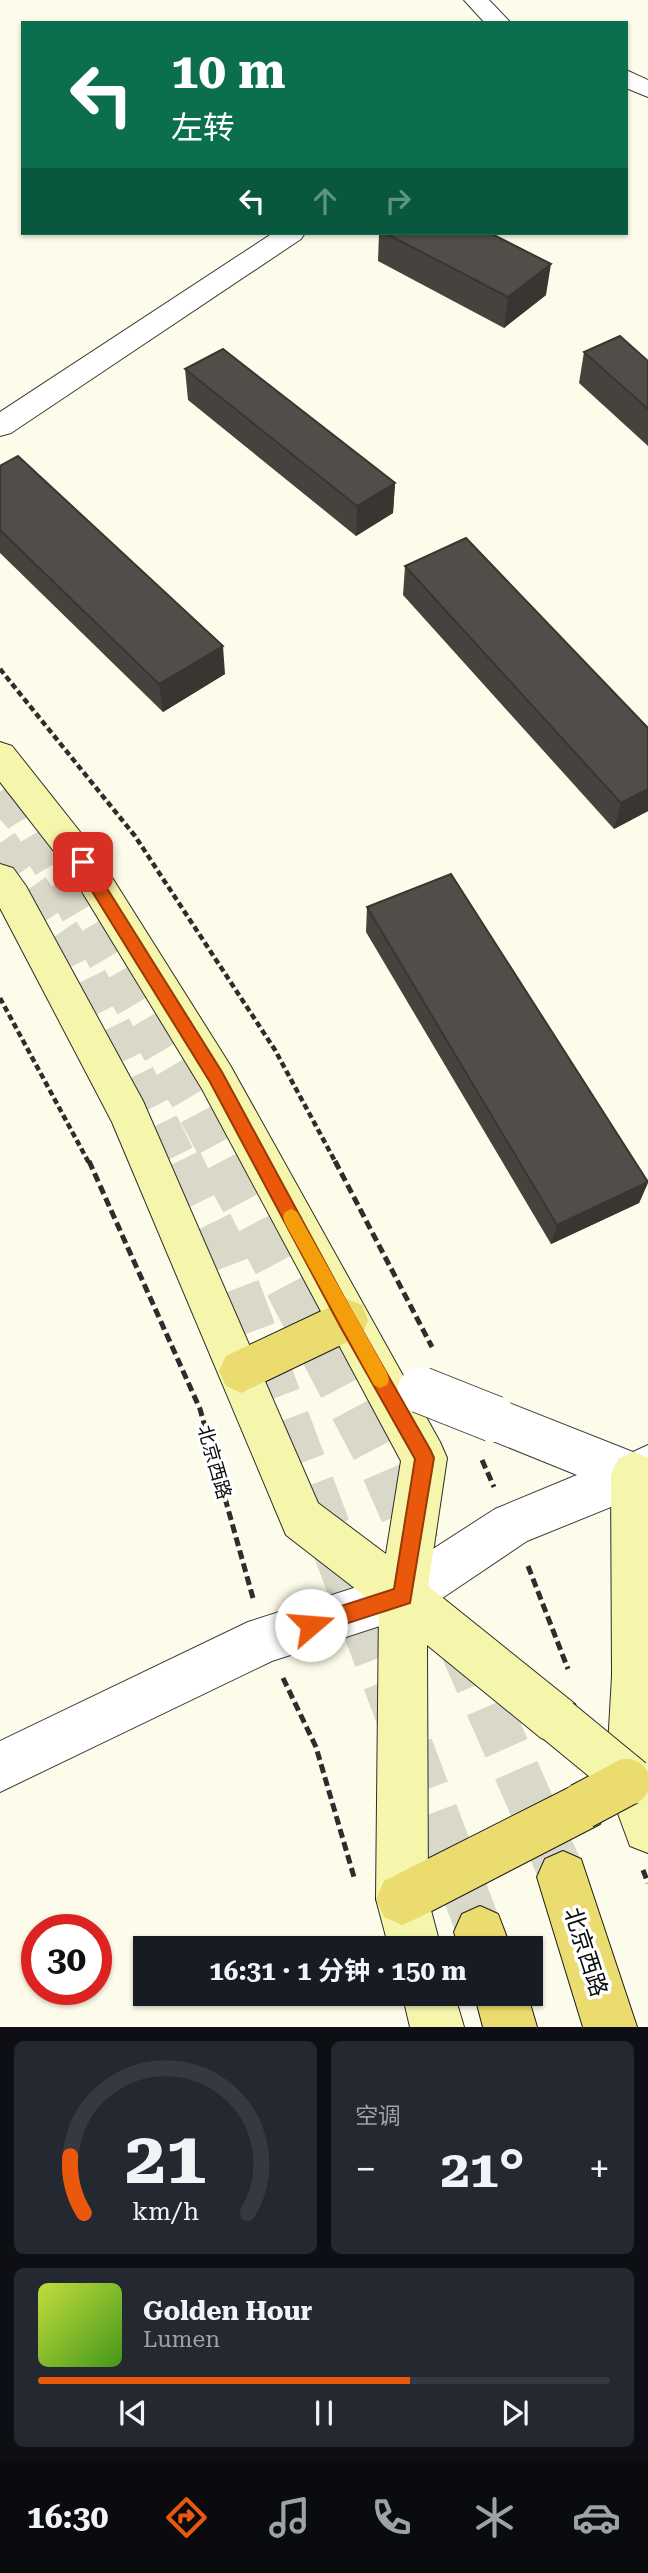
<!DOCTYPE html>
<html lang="zh">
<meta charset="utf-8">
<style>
body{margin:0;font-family:"Roboto Serif","Noto Sans SC",serif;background:#242831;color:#f1f3f6;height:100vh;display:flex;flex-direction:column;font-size:26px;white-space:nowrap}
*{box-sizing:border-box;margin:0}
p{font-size:23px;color:#9ea1a6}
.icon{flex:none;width:38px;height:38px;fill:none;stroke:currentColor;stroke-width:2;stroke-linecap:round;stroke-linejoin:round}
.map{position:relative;height:2027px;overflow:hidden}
.side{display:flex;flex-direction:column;gap:14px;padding:14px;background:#0d0f14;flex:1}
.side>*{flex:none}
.hud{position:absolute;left:21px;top:21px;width:607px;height:214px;border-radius:0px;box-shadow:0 2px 5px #0004;background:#0b6e4f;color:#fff;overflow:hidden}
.speed{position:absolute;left:21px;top:1914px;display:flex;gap:14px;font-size:35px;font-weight:700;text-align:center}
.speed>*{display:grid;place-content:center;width:91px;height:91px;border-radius:50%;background:#171b24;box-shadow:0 2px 5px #0004;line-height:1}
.speed .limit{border:10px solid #d22;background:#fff;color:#111}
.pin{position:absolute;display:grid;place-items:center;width:60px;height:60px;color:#fff;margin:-30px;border-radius:14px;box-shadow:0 4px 10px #0006}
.me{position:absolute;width:77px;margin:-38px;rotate:72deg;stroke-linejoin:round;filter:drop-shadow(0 0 5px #0008)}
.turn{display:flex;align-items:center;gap:24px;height:147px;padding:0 35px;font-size:32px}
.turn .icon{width:91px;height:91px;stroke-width:2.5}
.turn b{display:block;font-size:49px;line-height:60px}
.lanes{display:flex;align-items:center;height:66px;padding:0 35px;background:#0003;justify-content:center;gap:35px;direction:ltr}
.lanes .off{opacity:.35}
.big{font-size:52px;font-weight:700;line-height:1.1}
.side .tile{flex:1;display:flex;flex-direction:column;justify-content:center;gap:10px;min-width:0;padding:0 24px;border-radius:10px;background:#242831}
.side .dial{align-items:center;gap:0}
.dial svg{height:182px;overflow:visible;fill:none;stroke:#363941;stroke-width:7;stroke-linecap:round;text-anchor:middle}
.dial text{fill:#f1f3f6;stroke:none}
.song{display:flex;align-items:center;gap:21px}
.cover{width:84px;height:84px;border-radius:10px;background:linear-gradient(135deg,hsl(70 70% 55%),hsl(100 70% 35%))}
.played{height:7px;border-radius:4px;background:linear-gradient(90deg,#ea580c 65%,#363941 65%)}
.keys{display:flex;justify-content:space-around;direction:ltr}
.heat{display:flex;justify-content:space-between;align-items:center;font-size:38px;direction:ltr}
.side .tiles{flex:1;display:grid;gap:14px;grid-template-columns:1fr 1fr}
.tile:last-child{grid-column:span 2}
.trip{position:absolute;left:133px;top:1936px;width:410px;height:70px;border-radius:0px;background:#171b24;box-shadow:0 2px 5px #0004;font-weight:700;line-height:70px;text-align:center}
.tabs{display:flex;height:112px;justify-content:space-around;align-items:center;background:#090b0e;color:#9ea1a6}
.tabs .icon{width:49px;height:49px}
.tabs .on{color:#ea580c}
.tabs b{font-size:32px;color:#f1f3f6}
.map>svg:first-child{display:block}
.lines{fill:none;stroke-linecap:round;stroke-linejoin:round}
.primary-tunnel-far1{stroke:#d9d8c9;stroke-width:36;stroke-dasharray:36 18;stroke-linecap:butt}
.primary-tunnel{stroke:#d9d8c9;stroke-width:46;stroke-dasharray:46 24;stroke-linecap:butt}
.minor-casing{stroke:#3e3e3e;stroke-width:2}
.secondary-casing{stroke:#2d2d2d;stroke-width:2}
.primary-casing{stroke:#1c1c1c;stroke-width:2}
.path-far1{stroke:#2d2d2d;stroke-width:4.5;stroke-dasharray:6 3.5;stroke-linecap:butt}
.path{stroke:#2d2d2d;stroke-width:5;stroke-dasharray:9 4.5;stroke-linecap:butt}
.minor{fill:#fff;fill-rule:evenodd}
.secondary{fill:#f5f6ac;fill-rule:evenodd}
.primary{fill:#eadc6e;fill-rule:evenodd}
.minor-bridge-casing{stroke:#3e3e3e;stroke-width:48;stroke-linecap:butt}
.secondary-bridge-casing{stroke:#2d2d2d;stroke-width:48;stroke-linecap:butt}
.primary-bridge-casing{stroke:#1c1c1c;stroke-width:48;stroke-linecap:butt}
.minor-bridge{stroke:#fff;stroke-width:46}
.secondary-bridge{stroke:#f5f6ac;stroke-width:46}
.primary-bridge{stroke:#eadc6e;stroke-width:46}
.wall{fill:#47423e}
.shaded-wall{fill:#393632}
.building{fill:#524d48;stroke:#393632;stroke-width:2}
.route{fill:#ea580c;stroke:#983908;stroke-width:2}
.slow{fill:#f59e0b}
.labels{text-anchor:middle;stroke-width:7;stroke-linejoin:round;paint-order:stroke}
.street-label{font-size:19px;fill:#0b0b0b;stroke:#fff}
.near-street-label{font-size:23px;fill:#0b0b0b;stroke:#fff}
</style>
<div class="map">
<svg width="648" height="2027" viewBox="0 0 648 2027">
<rect width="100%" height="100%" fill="#fdfcea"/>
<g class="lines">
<path class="primary-tunnel-far1" d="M0,792L22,817L193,1107L223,1163
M0,843L79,957L180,1163"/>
<path class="primary-tunnel" d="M179,1161L223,1251L480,1932
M222,1161L379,1458L417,1545
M460,1642L563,1877"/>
<g class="minor-casing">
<path id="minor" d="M464,0H489L511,23H485Z
M626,70L648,80V97L626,88Z
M273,233H305L301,239L11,433L0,436V412Z
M494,1397L633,1452L648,1445V1492L527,1541L420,1613L272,1661L0,1792V1741L248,1622L391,1576L495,1509L577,1475L478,1435L472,1419L478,1403Z"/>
</g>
<g class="secondary-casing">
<path id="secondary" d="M0,742L12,746L96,852L230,1065L440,1442L447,1458L428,1586L575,1704L582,1721L575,1738L558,1745L541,1738L427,1645L428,1899L441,1948H389L376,1899L379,1607L286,1535L112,1122L0,908V864L13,868L26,886L143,1101L318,1503L386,1554L401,1461L202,1089L70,872L0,782Z
M634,1452L648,1458V1853L630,1846L606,1781L612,1676L611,1475L618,1459Z
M402,1993H454L464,2027H410Z"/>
</g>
<g class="primary-casing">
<path id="primary" d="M347,1299L362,1305L368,1320L362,1335L241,1393L226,1386L219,1371L226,1356Z
M582,1781L600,1788L607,1806L600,1824L420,1917L402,1925L384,1917L376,1899L384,1881Z
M563,1851L581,1859L637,2027H583L537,1877L545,1859Z
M480,1906L498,1914L511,1948H459L454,1932L462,1914Z
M474,1993H527L537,2027H483Z"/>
</g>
<path class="path-far1" d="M0,669L135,836L275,1050L336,1163
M0,998L89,1163"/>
<path class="path" d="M89,1161L200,1409L253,1598
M335,1161L432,1347
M482,1460L494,1487
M528,1566L568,1669
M283,1678L316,1747L354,1877
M643,1870L648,1883"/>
<use href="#minor" class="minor"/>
<use href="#secondary" class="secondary"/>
<use href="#primary" class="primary"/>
<g class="minor-bridge-casing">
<path id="minor-bridge" d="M421,1390L494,1419"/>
</g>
<g class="secondary-bridge-casing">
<path id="secondary-bridge" d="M558,1721L631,1781"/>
</g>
<g class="primary-bridge-casing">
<path id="primary-bridge" d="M582,1806L627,1782"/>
</g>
<use href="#minor-bridge" class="minor-bridge"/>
<use href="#secondary-bridge" class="secondary-bridge"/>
<use href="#primary-bridge" class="primary-bridge"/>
</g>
<path class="wall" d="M379,233H490L546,295L504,328L378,261Z
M584,352L648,361V446L579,383Z
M185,369L395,483L393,513L356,536L188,400Z
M0,466L225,674L163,712L0,553Z
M405,566L648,728V811L614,829L403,595Z
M367,907L648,1182L639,1203L551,1244L366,932Z"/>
<path class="shaded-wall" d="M551,264L546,295L504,328L508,297Z
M395,483L393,513L356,536L357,506Z
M223,646L225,674L163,712L159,684Z
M648,789V811L614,829L621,803Z
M648,1183L639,1203L551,1244L557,1225Z"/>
<path class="building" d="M385,233H490L551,264L508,297Z
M620,336L648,361V409L584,352Z
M223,349L395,483L357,506L185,369Z
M18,456L223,646L159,684L0,530V466Z
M466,538L648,728V789L621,803L405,566Z
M451,874L648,1182L557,1225L367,907Z"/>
<path class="route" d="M83,856L88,858L222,1072L353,1314L431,1451L434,1458L410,1603L311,1635L304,1632L301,1625L304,1618L394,1589L415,1459L340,1326L210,1082L77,867L75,862Z"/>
<path class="slow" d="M291,1209L297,1212L387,1373L389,1379L387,1385L380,1388L374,1385L285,1223L283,1217L285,1212Z"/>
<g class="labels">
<g class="street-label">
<text transform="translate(215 1462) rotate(74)" y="7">北京西路</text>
</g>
<g class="near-street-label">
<text transform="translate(586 1952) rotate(72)" y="8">北京西路</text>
</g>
</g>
</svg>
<div class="speed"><div class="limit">30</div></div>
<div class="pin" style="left:83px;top:862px;background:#d93025"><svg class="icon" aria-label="arrive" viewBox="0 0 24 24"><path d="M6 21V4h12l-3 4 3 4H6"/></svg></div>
<svg class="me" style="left:311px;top:1625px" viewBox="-20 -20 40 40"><circle r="19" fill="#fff"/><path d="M0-13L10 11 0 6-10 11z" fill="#ea580c"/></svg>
<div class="trip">16:31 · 1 分钟 · 150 m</div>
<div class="hud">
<div class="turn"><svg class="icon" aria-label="left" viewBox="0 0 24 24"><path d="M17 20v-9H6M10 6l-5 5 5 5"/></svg><div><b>10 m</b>左转</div></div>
<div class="lanes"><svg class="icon" aria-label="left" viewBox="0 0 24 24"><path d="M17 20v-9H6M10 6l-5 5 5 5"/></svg><svg class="icon off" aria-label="ahead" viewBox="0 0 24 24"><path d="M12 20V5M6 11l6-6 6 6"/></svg><svg class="icon off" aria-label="right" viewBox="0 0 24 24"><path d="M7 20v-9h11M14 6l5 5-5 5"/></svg></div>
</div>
</div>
<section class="side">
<div class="tiles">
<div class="tile dial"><svg viewBox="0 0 100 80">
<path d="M14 69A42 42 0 1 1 86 69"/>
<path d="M14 69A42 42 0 0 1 8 44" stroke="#ea580c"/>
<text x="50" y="56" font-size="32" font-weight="700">21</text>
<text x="50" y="72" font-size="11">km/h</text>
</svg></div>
<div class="tile"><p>空调</p>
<div class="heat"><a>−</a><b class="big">21°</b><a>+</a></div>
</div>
<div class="tile">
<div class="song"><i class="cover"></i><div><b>Golden Hour</b><p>Lumen</p></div></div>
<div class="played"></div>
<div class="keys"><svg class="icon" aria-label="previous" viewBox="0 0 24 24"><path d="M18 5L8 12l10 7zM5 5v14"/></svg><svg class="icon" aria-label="pause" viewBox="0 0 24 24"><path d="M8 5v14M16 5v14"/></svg><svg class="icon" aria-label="next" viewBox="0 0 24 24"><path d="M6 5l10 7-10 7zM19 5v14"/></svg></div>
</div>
</div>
</section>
<nav class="tabs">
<b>16:30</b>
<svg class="icon on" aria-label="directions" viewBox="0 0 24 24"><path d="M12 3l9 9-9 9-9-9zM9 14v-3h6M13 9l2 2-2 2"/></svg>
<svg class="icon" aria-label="music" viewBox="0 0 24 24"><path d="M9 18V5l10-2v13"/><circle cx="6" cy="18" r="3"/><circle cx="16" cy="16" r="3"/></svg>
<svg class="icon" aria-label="phone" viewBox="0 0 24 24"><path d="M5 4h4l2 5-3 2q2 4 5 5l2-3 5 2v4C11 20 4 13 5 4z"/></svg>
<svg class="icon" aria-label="climate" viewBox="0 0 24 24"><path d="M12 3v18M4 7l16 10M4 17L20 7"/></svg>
<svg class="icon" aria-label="car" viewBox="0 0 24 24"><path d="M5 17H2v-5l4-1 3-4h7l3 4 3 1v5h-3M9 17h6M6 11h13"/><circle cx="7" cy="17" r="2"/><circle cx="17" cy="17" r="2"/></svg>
</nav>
